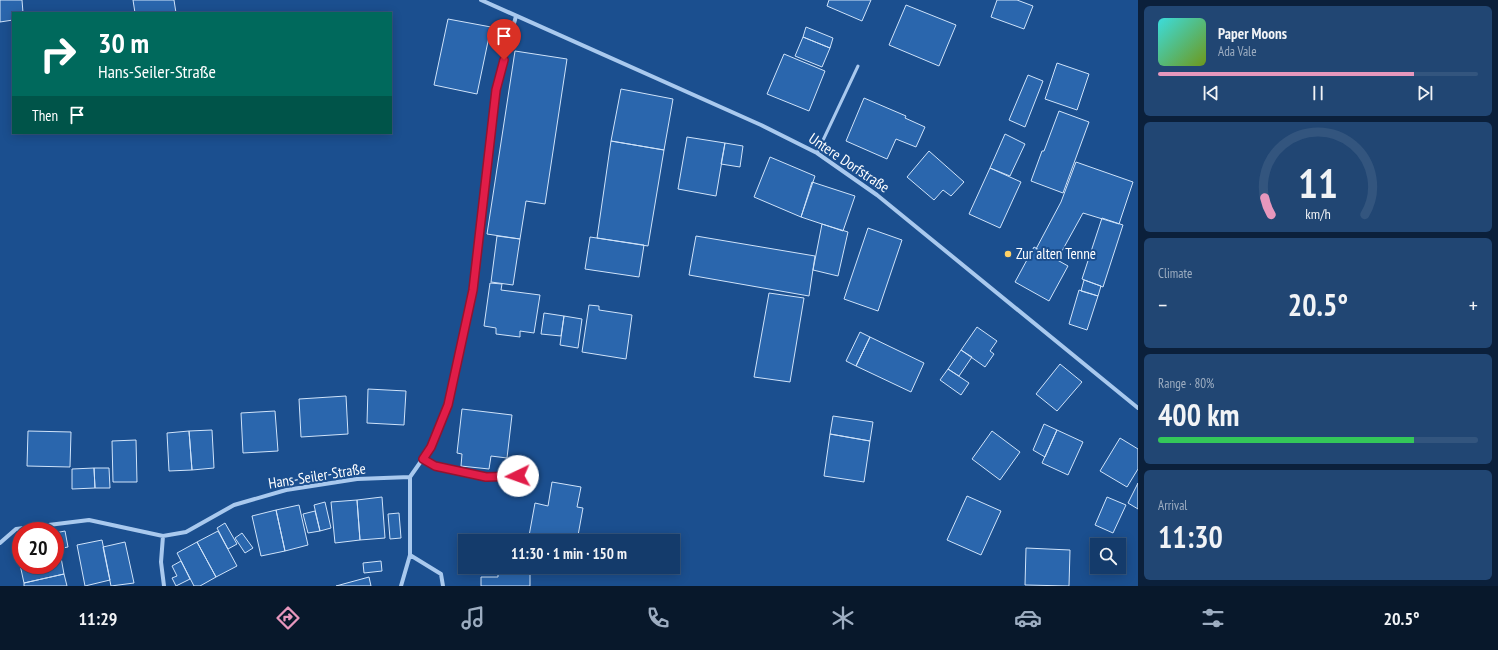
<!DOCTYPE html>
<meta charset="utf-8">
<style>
body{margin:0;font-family:"PT Sans Narrow",sans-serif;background:#214673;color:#f1f3f6;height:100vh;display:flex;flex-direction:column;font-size:15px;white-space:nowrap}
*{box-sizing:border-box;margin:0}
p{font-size:13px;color:#9dadc1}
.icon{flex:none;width:22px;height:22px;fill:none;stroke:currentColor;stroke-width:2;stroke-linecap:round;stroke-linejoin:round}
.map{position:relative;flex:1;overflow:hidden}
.side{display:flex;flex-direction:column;gap:6px;padding:6px;background:#0b203b;width:360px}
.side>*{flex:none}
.banner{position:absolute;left:12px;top:12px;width:380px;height:122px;border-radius:0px;box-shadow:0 2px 10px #0003,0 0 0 1px #33557e;background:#00695c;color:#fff;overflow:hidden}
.controls{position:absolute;left:1090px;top:538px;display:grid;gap:8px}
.controls a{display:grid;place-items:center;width:36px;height:36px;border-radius:0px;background:#143b6b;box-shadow:0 2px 10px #0003,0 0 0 1px #33557e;font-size:20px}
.speed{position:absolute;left:12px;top:522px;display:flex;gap:8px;font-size:20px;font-weight:700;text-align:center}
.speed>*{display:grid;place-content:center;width:52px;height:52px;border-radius:50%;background:#143b6b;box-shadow:0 2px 10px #0003,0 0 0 1px #33557e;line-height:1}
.speed .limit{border:6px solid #d22;background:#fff;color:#111}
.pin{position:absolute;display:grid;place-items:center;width:34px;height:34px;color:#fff;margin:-41px -17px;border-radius:50% 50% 50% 0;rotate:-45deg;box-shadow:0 0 4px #0007}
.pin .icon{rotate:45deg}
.me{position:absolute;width:44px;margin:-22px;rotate:267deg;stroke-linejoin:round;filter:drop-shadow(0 0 3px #0008)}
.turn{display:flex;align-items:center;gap:14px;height:84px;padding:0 20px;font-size:18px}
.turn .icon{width:52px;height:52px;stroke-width:2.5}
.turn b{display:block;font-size:28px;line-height:34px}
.then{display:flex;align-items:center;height:38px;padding:0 20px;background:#0003;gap:8px;font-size:15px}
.big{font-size:30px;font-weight:600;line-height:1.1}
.side .card{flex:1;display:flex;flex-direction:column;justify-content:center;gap:6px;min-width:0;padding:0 14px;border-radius:6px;background:#214673}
.side .dial{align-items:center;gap:0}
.dial svg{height:104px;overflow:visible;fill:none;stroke:#33557e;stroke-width:7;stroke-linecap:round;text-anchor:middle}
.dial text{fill:#f1f3f6;stroke:none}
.song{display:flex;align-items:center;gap:12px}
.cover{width:48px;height:48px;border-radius:6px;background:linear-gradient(135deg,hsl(180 70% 55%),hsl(80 70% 35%))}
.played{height:4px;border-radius:2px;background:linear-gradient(90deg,#e797bd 80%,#33557e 80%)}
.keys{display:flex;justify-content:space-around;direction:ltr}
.heat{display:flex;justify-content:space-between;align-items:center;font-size:22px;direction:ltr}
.charge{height:6px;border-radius:3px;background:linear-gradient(90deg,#34c759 80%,#33557e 0)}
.trip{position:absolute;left:458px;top:534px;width:222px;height:40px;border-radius:0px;background:#143b6b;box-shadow:0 2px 10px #0003,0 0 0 1px #33557e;font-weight:600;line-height:40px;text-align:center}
.dock{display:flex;height:64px;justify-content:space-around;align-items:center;background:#08182b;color:#9dadc1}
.dock .icon{width:28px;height:28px}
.dock .on{color:#e797bd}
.dock b{font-size:18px;color:#f1f3f6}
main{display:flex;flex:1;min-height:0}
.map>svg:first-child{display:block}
.building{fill:#2a66ad;stroke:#cfe3fa}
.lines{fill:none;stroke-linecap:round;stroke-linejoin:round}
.service{stroke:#a9c9ee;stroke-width:3}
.minor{stroke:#a9c9ee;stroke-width:4}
.route-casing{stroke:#92132f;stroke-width:10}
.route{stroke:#e11d48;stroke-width:7}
.poi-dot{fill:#ffd166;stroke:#1b4f8f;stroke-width:1.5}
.labels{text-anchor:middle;stroke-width:4;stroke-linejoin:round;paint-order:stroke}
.street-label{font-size:15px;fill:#fff;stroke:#1b4f8f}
.poi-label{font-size:15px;fill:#fff;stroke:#1b4f8f;text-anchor:start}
</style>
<main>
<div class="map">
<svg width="1138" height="586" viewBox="0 0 1138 586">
<rect width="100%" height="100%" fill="#1b4f8f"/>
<path class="building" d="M0,0H22L23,13H13V20L0,22Z
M133,0H174L176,13H135Z
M829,0H871L862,21L827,6Z
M997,0H1017L1033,6L1024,29L991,17Z
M906,5L956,25L939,66L889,45Z
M448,19L491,27L477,94L434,85Z
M806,27L833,38L830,48L803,37Z
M803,37L830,48L822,67L795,56Z
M515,51L567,59L545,204L526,201L520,239L487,234Z
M784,54L825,71L809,111L767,94Z
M1057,63L1089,74L1077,110L1045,99Z
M1028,75L1043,81L1025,127L1009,120Z
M621,89L673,99L664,150L611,141Z
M864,98L906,116L905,118L925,127L916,147L896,139L887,159L846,141Z
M1059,111L1089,122L1063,193L1031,181L1042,151H1044Z
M1005,134L1025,144L1010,176L990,168Z
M687,137L725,143L716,196L678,189Z
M611,141L664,150L648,246L597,238Z
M725,143L743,146L740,167L721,164Z
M929,151L964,182L951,196L943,190L934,200L907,177Z
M770,157L815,176L801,217L754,197Z
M1076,162L1133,182L1119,224L1083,213L1057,260L1036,249L1061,202Z
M990,168L1021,182L1000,228L969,214Z
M812,182L855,196L843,231L801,217Z
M1102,218L1123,225L1103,287L1082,279Z
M822,224L848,232L838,276L813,270Z
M868,228L902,240L878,311L844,299Z
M497,236L520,239L513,285L491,282Z
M696,236L815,256L809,296L689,275Z
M590,237L644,245L639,277L585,269Z
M1034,247L1068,266L1049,301L1015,282Z
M1084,280L1101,286L1098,296L1081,291Z
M490,283L502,284L501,290L540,295L534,333L520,331V337L496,334V328L484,326Z
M1079,290L1098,296L1087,330L1069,324Z
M769,293L804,298L790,382L754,377Z
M589,305L599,306V310L632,315L626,359L582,352Z
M544,313L564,316L561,336L541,334Z
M564,316L582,319L578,348L560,345Z
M977,327L997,341L990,351L994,354L985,367L961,350Z
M860,332L870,337L856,366L846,361Z
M870,337L924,363L911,392L856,366Z
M961,350L972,357L959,376L948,369Z
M1060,364L1082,382L1057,411L1036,394Z
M948,369L969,383L961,395L940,380Z
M368,389L406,391L404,425L367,423Z
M346,396L348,434L301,437L299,399Z
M462,409L512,415L507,458L491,456L489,469L461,466L462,454L457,453Z
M275,411L278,451L243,453L241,413Z
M833,416L873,422L870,441L830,434Z
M1044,424L1057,430L1045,457L1033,450Z
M212,430L214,468L192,470L189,431Z
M1057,430L1083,442L1068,475L1042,463Z
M28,431L71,432L70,467L27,466Z
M189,431L192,470L169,471L167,433Z
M992,431L1020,452L1000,480L972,459Z
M830,434L870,441L864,482L824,476Z
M1120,438L1138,449V469L1127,487L1100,471Z
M136,440L137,482H113L112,441Z
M94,468H109L110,488H95Z
M94,468L95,488L72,489V469Z
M552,482L581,487L577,507L583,508L577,541H557L529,536L535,503L548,506Z
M1138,483V509L1128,503Z
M967,496L1001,511L981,555L947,540Z
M382,497L385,538L360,540L357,500Z
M1107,497L1126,505L1113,533L1095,525Z
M357,500L360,540L335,543L331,502Z
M325,502L331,528L320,531L314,505Z
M299,505L308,545L285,551L276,510Z
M276,510L285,551L261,556L252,516Z
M315,511L320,531L308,533L303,514Z
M399,513L401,538L390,539L388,514Z
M225,523L237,544L228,549L217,528Z
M65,531L68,547L57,549L55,533Z
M218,531L237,566L216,577L197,542Z
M242,533L253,548L245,553L235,538Z
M102,540L110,580L85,586L77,545Z
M125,542L134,583L111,586L103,547Z
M197,542L216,577L200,586H194L177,553Z
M1026,548L1070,550L1069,586L1025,585Z
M60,552L64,574L24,583L19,560H21V565H55V553Z
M181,561L190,579L176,586L172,578L177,576L172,566Z
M381,561L382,571L364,573L363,563Z
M498,567H530V586H481V577H498Z
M64,574L67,586H24V583Z
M369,577L371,586H336Z"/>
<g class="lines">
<path class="service" d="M817,153L858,66
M423,459L435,466L486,477L518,476"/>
<path class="minor" d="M481,0L761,125L817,153L877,195L1138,408
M410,477V555L441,574L443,586
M163,536L161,562L164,586
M0,543L16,529L89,520L163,536L186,532L234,505L286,490L357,479L410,477L431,447L448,405L473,290L496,90L516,16
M401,586L410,555"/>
</g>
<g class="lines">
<g class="route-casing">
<path id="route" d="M504,60L496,90L473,290L448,405L431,447L423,459L435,466L486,477L518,476"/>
</g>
<use href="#route" class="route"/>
</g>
<circle class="poi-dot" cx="1008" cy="254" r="4"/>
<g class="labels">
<g class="street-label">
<text transform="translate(849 163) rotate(34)" y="5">Untere Dorfstraße</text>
<text transform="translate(317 476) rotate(-9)" y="5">Hans-Seiler-Straße</text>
</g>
<g class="poi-label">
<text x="1016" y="259">Zur alten Tenne</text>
</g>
</g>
</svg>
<div class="controls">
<a><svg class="icon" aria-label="search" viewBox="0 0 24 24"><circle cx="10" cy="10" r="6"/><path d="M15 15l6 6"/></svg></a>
</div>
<div class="speed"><div class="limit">20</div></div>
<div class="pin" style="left:504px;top:60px;background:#d93025"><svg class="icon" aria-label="arrive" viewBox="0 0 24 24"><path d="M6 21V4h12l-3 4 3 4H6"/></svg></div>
<svg class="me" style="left:518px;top:476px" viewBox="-20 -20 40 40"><circle r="19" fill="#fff"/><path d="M0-13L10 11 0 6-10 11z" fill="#e11d48"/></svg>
<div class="trip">11:30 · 1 min · 150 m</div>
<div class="banner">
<div class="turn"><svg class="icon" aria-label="right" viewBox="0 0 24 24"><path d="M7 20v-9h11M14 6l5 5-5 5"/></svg><div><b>30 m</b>Hans-Seiler-Straße</div></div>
<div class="then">Then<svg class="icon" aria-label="arrive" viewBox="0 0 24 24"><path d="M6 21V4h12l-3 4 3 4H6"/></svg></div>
</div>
</div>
<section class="side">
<div class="card">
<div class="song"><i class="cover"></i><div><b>Paper Moons</b><p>Ada Vale</p></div></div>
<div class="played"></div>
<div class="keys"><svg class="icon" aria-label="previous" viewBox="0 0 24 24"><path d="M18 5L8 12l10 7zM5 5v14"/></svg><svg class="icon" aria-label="pause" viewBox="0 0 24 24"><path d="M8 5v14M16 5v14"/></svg><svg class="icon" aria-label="next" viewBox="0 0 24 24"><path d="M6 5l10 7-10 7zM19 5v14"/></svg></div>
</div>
<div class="card dial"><svg viewBox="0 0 100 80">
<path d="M14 69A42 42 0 1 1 86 69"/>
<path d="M14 69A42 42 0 0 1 9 56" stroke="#e797bd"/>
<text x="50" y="56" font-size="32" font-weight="700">11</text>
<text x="50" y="72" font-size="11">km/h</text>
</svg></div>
<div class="card"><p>Climate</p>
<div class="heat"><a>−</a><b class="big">20.5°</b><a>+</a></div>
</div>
<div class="card"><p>Range · 80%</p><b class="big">400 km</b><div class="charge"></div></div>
<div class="card"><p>Arrival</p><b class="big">11:30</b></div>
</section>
</main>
<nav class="dock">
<b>11:29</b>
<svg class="icon on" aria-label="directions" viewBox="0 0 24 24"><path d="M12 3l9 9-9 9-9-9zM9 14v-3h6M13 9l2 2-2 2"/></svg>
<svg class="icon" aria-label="music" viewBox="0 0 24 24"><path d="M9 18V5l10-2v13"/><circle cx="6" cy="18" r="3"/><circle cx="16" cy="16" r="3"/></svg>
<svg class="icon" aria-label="phone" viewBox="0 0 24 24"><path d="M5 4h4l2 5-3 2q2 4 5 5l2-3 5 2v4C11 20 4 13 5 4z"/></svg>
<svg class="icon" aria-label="climate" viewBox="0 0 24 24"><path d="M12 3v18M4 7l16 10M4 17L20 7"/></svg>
<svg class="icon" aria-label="car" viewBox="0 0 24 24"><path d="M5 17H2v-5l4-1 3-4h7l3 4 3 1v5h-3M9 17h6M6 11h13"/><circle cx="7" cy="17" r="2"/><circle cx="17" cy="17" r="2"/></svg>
<svg class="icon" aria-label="filters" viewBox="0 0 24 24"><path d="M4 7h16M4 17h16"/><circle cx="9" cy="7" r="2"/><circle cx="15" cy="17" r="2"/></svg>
<b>20.5°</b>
</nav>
